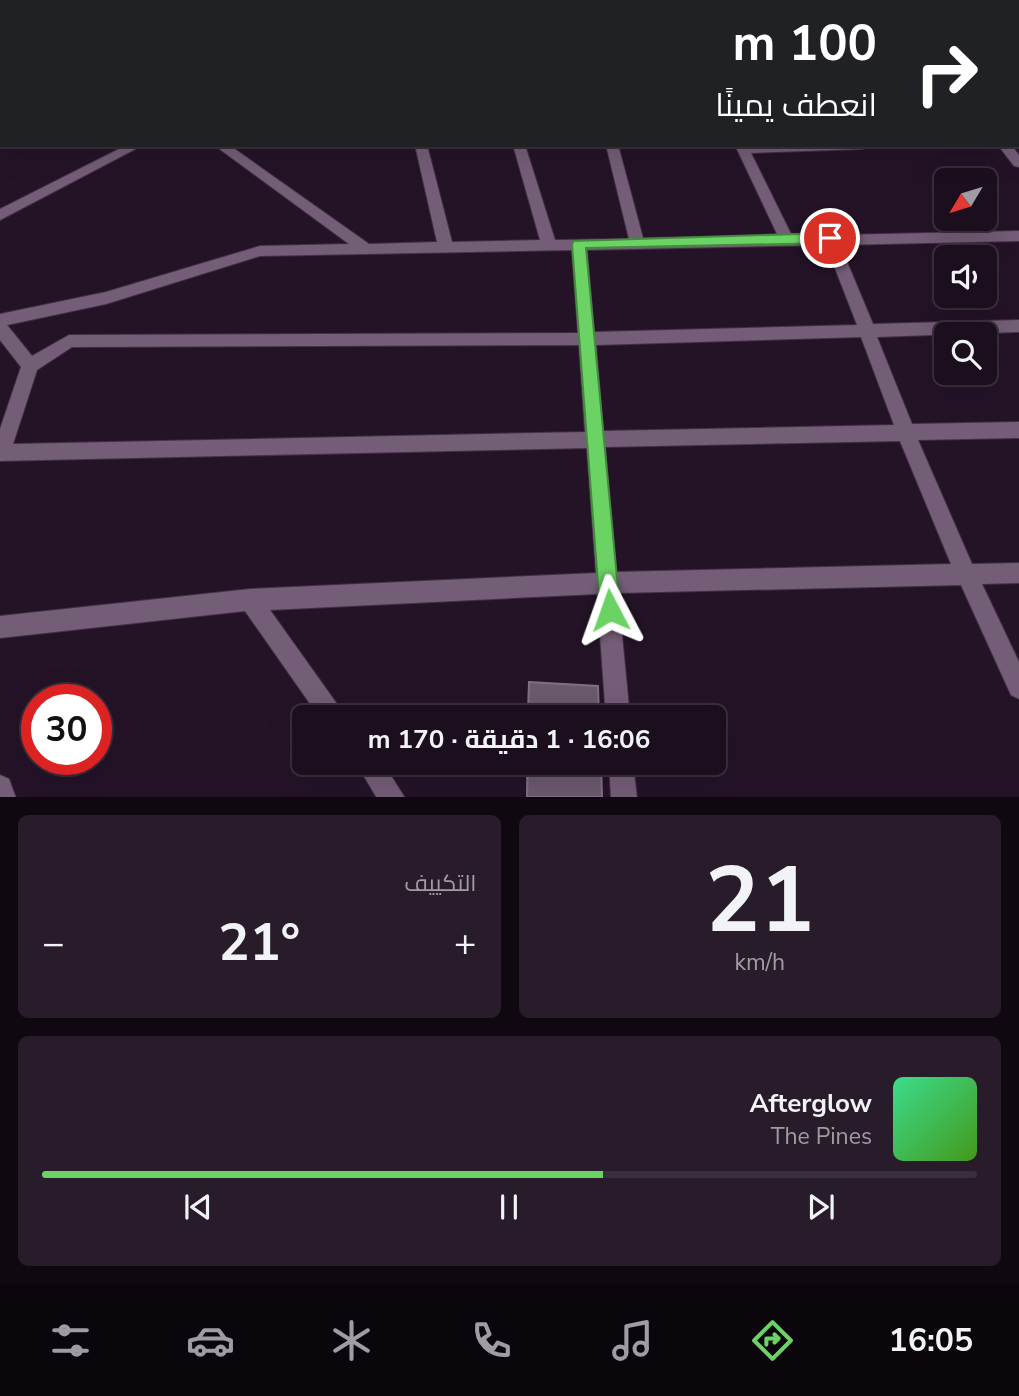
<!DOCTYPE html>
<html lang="ar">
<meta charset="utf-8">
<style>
body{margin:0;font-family:"Nunito Sans",Cairo,sans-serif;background:#281c2a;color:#f1f3f6;direction:rtl;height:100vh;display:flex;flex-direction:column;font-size:26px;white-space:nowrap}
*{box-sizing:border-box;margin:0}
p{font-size:23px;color:#a09ca4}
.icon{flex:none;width:38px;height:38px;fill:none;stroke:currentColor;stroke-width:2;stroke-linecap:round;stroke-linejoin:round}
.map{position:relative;height:797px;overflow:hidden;direction:ltr}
.side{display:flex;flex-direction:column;gap:18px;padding:18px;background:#0f0810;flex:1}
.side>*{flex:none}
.hud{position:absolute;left:0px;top:0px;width:1020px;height:147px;box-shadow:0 7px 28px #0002,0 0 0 2px #392e3b;direction:rtl;background:#202124;color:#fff;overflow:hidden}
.needle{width:46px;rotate:232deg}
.buttons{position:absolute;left:934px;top:168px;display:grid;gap:14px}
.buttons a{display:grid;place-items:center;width:63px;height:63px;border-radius:10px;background:#1b0e1d;box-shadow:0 7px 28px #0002,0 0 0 2px #392e3b;font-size:35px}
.speed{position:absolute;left:21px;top:684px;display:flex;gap:14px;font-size:35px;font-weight:700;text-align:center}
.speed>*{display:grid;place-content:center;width:91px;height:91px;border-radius:50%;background:#1b0e1d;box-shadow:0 7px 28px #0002,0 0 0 2px #392e3b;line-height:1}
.speed .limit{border:10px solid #d22;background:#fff;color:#111}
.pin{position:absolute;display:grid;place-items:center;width:60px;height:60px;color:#fff;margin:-30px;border:4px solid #fff;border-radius:50%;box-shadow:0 2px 7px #0007}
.me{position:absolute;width:77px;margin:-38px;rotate:356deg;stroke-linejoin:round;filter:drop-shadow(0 0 5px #0008)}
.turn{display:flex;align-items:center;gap:24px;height:147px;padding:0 28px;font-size:32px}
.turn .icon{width:91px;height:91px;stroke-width:2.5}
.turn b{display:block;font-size:49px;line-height:60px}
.big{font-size:52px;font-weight:700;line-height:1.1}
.side .tile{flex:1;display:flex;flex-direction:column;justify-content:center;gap:10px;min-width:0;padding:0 24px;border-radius:10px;background:#281c2a}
.side .dial{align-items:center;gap:0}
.dial b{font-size:91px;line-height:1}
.song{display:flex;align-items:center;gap:21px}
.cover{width:84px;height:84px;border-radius:10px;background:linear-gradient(135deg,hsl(150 70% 55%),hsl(100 70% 35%))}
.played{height:7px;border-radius:4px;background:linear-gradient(90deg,#6bd363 60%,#392e3b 60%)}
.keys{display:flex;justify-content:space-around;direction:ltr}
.heat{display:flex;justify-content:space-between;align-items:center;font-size:38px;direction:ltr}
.side .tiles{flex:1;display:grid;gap:18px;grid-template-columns:1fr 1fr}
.tile:last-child{grid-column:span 2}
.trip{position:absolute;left:292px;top:705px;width:434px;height:70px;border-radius:10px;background:#1b0e1d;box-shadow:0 7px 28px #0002,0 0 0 2px #392e3b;font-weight:700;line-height:70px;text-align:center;direction:rtl}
.menu{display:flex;height:112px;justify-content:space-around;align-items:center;background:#0b060c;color:#a09ca4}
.menu .icon{width:49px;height:49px}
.menu .selected{color:#6bd363}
.menu b{font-size:32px;color:#f1f3f6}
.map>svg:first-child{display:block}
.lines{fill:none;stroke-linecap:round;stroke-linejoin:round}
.minor-casing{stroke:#413144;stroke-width:2}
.minor{fill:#745d77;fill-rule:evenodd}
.wall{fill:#5a485d}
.building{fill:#6b596e;stroke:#806f83;stroke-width:2}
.route{fill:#6bd363;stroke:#468940;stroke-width:2}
</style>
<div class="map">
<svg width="1019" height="798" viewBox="0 0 1019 798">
<rect width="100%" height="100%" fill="#241327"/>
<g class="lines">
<g class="minor-casing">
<path id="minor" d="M47,0H57L46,2Z
M129,0H140L127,2Z
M211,0H221L209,2Z
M282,0H292L280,2Z
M385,0H395V2H385Z
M471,0H481L482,2H472Z
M871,0H881L883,2H872Z
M1018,24H1019V30H1018Z
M127,145H143L0,220V209Z
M214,145H229L369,244L437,242L415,145H427L452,242L540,240L513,145H525L555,240L629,239L606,145H618L643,238L778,236L735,145H869L863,149L751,153L792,236L1019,231V241L840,245L873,324L1019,320V332L877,337L912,424L1019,422V438L918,440L972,564L1019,563V583L982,584L1019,662V699L1011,695L961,585L618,593L630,718H606L597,594L270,610L347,718H320L245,611L0,638V616L250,589L596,573L587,448L0,461V429L21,367L0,340V314L106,292L260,246L349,244ZM826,245L857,325L594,332L587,250ZM572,250L578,333L69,335L32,356L7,325L106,304L260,256ZM861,337L894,425L603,431L596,345ZM579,345L585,432L13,444L37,370L72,347ZM900,441L951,564L616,572L605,447Z
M998,145H1011L1019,155V167L1014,166Z
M356,763H383L405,798H377Z
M609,763H633L637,798H611Z
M0,775L9,779L16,798H0Z"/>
</g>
<use href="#minor" class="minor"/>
</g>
<path class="wall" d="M893,0H976L978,2H895Z
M529,682L599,718H527L528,687Z
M526,763H601L602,797H526Z"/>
<path class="building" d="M915,0H976L978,2H917Z
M529,682L598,686L599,718H528Z
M528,763H601L602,797H527Z"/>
<path class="route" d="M830,233L837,238L830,243L586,248L620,610L617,617L610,620L603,617L600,610L572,244L574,241Z"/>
</svg>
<div class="buttons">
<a><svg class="needle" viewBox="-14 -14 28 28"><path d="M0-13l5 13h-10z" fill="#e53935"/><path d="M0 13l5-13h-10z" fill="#a09ca4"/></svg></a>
<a><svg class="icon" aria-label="sound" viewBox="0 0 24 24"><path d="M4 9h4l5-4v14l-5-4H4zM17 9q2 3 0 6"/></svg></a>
<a><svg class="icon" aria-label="search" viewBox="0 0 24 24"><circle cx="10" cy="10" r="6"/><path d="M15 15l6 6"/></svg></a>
</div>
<div class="speed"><div class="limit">30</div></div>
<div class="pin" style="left:830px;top:238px;background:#d93025"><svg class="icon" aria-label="arrive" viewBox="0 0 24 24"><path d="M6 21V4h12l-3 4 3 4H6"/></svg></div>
<svg class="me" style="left:610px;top:610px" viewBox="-20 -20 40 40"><path d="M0-17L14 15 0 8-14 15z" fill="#6bd363" stroke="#fff" stroke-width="4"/></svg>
<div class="trip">16:06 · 1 دقيقة · 170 m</div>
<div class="hud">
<div class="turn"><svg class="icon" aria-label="right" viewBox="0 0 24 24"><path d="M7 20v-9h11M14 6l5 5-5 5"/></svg><div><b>100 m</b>انعطف يمينًا</div></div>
</div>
</div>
<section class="side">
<div class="tiles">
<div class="tile dial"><b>21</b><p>km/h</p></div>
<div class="tile"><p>التكييف</p>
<div class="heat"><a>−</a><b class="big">21°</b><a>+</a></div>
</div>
<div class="tile">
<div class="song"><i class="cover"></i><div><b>Afterglow</b><p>The Pines</p></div></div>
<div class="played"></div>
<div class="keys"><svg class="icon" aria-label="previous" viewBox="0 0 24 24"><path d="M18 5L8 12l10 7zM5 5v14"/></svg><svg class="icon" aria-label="pause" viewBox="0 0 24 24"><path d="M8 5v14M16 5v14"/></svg><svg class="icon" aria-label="next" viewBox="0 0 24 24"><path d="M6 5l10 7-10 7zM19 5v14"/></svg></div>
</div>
</div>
</section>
<nav class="menu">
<b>16:05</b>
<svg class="icon selected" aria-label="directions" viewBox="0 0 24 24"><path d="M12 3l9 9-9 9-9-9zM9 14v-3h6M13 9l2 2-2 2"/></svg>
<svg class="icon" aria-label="music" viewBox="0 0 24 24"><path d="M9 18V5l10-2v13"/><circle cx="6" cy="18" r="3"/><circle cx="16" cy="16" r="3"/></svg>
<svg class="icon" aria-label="phone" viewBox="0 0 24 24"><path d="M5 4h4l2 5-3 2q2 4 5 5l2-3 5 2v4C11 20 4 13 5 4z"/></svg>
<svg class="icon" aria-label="climate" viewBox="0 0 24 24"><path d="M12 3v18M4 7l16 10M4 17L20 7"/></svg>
<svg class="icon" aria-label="car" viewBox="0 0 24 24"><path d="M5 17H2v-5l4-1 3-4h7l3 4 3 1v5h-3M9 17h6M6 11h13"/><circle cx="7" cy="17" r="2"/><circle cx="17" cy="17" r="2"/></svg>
<svg class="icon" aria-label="filters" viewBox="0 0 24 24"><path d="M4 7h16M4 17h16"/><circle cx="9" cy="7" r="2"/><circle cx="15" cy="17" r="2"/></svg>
</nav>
